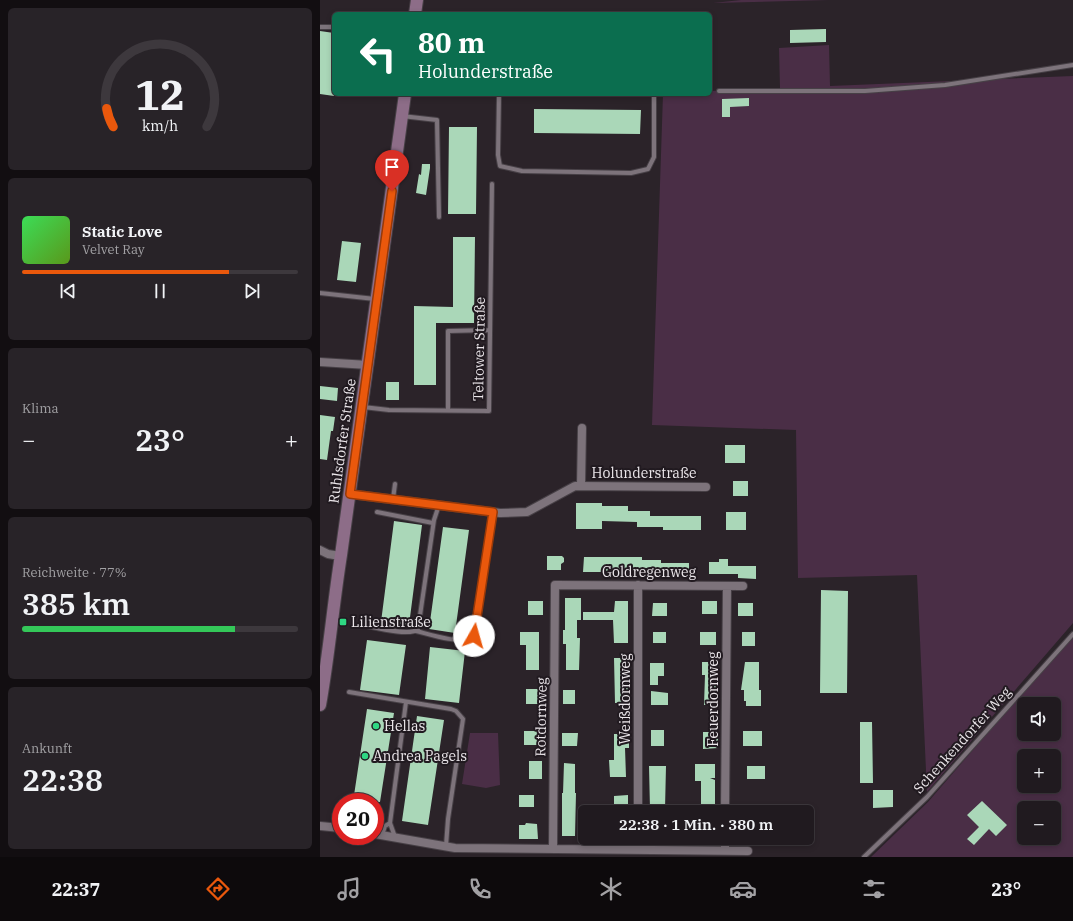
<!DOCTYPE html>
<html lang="de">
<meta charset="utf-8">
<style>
body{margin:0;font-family:"IBM Plex Serif",serif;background:#282328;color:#f1f3f6;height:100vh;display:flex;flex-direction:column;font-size:15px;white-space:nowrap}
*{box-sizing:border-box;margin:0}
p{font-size:13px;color:#a2a1a4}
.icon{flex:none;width:22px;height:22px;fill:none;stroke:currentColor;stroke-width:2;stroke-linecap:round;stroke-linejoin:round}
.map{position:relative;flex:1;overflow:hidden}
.panel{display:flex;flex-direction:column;gap:8px;padding:8px;background:#120e11;width:320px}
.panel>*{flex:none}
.banner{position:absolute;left:12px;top:12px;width:380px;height:84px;border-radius:6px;box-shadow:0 2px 6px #0003,0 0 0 1px #3d383d;background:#0b6e4f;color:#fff;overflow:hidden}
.fabs{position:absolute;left:697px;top:697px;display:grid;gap:8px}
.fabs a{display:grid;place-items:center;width:44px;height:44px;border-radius:6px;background:#201a1f;box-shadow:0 2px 6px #0003,0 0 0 1px #3d383d;font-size:20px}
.speed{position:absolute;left:12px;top:793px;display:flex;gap:8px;font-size:20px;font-weight:700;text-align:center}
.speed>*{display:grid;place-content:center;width:52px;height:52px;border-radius:50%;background:#201a1f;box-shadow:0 2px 6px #0003,0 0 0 1px #3d383d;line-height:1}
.speed .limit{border:6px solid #d22;background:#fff;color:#111}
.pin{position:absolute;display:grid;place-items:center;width:34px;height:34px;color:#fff;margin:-41px -17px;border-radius:50% 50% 50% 0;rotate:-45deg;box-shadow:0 0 4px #0007}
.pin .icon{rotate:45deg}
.me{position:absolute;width:44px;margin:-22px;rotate:7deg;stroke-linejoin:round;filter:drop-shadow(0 0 3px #0008)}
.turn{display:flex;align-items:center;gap:14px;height:84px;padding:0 20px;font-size:18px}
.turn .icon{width:52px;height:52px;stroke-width:2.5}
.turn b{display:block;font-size:28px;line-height:34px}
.big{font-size:30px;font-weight:600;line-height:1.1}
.panel .widget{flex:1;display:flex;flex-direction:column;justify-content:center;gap:6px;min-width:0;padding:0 14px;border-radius:6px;background:#282328}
.panel .dial{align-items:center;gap:0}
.dial svg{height:104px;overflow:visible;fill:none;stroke:#3d383d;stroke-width:7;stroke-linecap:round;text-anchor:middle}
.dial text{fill:#f1f3f6;stroke:none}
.song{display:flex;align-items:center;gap:12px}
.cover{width:48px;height:48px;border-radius:6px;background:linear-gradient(135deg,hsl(130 70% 55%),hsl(90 70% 35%))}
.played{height:4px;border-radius:2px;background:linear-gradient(90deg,#ea580c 75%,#3d383d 75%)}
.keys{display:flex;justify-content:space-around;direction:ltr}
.heat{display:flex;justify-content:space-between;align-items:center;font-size:22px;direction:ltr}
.charge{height:6px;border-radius:3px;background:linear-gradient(90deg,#34c759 77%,#3d383d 0)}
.trip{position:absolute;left:258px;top:805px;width:236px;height:40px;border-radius:6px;background:#201a1f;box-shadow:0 2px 6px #0003,0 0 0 1px #3d383d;font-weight:600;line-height:40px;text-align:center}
.tabs{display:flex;height:64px;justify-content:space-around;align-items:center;background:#0d0a0c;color:#a2a1a4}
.tabs .icon{width:28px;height:28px}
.tabs .active{color:#ea580c}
.tabs b{font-size:18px;color:#f1f3f6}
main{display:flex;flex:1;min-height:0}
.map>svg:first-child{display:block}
.green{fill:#4a2e46;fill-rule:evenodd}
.building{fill:#aad7b8}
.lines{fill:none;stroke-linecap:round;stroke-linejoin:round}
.service-casing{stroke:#474046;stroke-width:6}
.minor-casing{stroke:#474046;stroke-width:10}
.secondary-casing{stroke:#474046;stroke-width:14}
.service{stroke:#7d737b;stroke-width:4}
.minor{stroke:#7d737b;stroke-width:8}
.secondary{stroke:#8d6d88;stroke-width:12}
.route-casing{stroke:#983908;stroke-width:10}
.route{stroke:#ea580c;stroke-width:7}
.poi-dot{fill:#2fd883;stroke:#211a20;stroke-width:1.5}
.labels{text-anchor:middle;stroke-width:4;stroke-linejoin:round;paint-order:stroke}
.street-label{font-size:14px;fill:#ebe6ea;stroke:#211a20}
.poi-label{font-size:14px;fill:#ebe6ea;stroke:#211a20;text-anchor:start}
</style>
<main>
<section class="panel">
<div class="widget dial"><svg viewBox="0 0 100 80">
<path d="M14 69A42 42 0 1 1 86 69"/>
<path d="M14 69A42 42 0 0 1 9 55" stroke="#ea580c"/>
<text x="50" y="56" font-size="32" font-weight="700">12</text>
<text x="50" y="72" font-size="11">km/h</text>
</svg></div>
<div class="widget">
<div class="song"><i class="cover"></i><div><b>Static Love</b><p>Velvet Ray</p></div></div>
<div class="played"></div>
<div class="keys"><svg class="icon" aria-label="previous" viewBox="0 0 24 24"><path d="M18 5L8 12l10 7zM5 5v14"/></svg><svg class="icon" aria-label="pause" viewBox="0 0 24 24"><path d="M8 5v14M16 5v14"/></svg><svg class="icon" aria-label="next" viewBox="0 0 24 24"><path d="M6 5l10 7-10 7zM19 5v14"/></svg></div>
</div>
<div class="widget"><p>Klima</p>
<div class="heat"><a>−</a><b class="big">23°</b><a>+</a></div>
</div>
<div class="widget"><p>Reichweite · 77%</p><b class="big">385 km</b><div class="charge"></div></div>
<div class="widget"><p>Ankunft</p><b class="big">22:38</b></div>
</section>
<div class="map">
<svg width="753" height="857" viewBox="0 0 753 857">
<rect width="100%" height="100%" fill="#2b2329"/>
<path class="green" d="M421,0H509L393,3Z
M509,45L510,86L753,76V623L607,792L597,575L478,578L476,430L332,425L343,94H390V91L460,88L459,48Z
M753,634V857H551L608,802ZM704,704H734V734H704ZM704,756H734V786H704ZM704,808H734V838H704Z
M150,733H178L180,785L166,788L142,784Z"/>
<path class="building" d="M506,29V42L470,43V30Z
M0,31L14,33V96L0,94Z
M429,98V106L410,107V117H402V99Z
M214,109L321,110L320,134L214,133Z
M129,127H157L156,214H128Z
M102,164H110V168L106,195L96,193L99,174L101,175Z
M133,237H155L154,323H116V385H94V306L133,307Z
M22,241L41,243L36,282L17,280Z
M66,382H79V400H66Z
M0,386L18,388L17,401L0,399Z
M0,415L15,417L13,431H11L7,460L0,459Z
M405,445H425V463H405Z
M413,481H428V496H413Z
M256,503H282V506H308V511H330V516H381V530H343V527H317V522L282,521V529H256Z
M406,512H426V530H406Z
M74,521L102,525L89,625L61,622Z
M123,527L149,530L135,633L109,629Z
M227,556H242L244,558V562L241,564V570H227Z
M264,557H322V560H341V563H369V574L327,573V568L305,569V570H300V572H263Z
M399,559H408V566H436V579L418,578V574H389V562H399Z
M501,590L528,591L527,693H500Z
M245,598H261V620H257V638H260L259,670H246V644H243V630H245Z
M208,601H223V615H208Z
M295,601H308V643H294L293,620H263V612H294Z
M382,601H397V614H382Z
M333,603H347V616H332Z
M418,603H433V616H418Z
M200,632H219V670H206V645H200Z
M333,632H346V643H333Z
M380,632H396V645H380Z
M422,632H435V646H422Z
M47,640L86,645L79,695L40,690Z
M110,647L145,651L139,703L105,699Z
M294,658H308L309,703H295Z
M382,662H396V705H384L385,675H382Z
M425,662H439V690H441V706H426V701H424V690H421Z
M330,663H344V676H338V685H330Z
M206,689H219V704H206Z
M243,690H255V704H243Z
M331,691L348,693V705H331Z
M47,709L74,713L60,802H33Z
M97,716L124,720L108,825L82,821Z
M540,722H552L553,783H540Z
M331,730H344V746H331Z
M204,731H222V745H204Z
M423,731H442V746H423Z
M383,732H398V748L383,749Z
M242,733H258L257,746H242Z
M294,734H309V748H305L306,777H290L289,760H294Z
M209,761H222V779H209Z
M244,763L255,764V793H256L255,836H242V793H243Z
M375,764H395V778H390L395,780V808H381V781H375Z
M329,766H346L345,809H330Z
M427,766H445V779H427Z
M553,790H573V807L553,808Z
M199,795H214V807H199Z
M308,795V808H294V796Z
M662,801L687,825L676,836L669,829L654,845L647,839L659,827L647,815Z
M206,823L217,824L218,839H199V825H205Z"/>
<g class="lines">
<g class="service-casing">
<path id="service" d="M0,27H14
M399,91H545L625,85L753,65
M179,94L178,155L180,166L202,171L311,173L328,169L334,157V94
M82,116L117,120L119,217
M0,293L55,299
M43,407L69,410L169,411L172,184
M128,410V331L170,330
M73,499L75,484
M57,512L113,523
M42,625C53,627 90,637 98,629L114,520L119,505
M96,631C112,635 136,643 152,639L154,636L173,512
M29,692L131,709L136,711L143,719L128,819L126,846
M62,835L65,826L70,823
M75,837L70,823L86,702
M544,857L607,797L753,634"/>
</g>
<g class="minor-casing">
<path id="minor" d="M0,362L48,365
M261,486L262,428
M30,494L180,513L207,512L255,486L386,487
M0,550L8,554L20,556
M318,812V585
M405,812L407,586
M0,826L21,828
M55,834L135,848L428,851
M233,849L235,585L423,586
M318,849V838
M405,850V838"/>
</g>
<g class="secondary-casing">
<path id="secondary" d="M95,14L97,0
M0,705C9,655 13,605 21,555C43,401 63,248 85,94"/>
</g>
<use href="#service" class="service"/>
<use href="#minor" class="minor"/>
<use href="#secondary" class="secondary"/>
</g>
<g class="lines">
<g class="route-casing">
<path id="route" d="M72,191L30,494L173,512L154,636"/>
</g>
<use href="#route" class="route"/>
</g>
<g class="poi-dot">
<rect x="19" y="618" width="8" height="8" rx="2"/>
<circle cx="56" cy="726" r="4"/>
<circle cx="45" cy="756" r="4"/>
</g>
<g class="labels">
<g class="street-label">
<text transform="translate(159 349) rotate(-89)" y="5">Teltower Straße</text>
<text transform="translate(22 441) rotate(-82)" y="5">Ruhlsdorfer Straße</text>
<text x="324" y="478">Holunderstraße</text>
<text x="329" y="577">Goldregenweg</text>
<text transform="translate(305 699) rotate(-90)" y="5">Weißdornweg</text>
<text transform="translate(393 699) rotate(-90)" y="5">Feuerdornweg</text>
<text transform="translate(221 717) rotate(-89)" y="5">Rotdornweg</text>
<text transform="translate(642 740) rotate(-48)" y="5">Schenkendorfer Weg</text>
</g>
<g class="poi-label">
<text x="31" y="627">Lilienstraße</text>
<text x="64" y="731">Hellas</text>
<text x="53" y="761">Andrea Pagels</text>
</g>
</g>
</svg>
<div class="fabs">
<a><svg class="icon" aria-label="sound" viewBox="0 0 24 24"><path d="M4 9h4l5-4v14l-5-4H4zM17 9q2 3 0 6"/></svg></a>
<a>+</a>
<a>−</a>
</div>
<div class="speed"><div class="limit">20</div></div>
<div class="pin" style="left:72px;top:191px;background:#d93025"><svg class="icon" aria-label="arrive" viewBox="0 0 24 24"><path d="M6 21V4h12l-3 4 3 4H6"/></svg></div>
<svg class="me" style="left:154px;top:636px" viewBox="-20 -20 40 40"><circle r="19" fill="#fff"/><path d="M0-13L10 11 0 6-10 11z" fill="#ea580c"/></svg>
<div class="trip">22:38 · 1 Min. · 380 m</div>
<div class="banner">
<div class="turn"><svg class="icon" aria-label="left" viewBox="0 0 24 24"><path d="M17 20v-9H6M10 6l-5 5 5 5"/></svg><div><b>80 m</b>Holunderstraße</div></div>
</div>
</div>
</main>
<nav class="tabs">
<b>22:37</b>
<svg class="icon active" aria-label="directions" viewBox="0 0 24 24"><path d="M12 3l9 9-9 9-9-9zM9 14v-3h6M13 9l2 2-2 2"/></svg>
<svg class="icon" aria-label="music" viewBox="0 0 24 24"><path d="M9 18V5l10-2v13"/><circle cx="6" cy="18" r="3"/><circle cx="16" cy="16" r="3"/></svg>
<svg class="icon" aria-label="phone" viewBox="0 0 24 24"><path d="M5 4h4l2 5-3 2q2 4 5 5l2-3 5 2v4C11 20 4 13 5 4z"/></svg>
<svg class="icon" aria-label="climate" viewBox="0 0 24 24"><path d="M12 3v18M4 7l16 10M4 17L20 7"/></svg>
<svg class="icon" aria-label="car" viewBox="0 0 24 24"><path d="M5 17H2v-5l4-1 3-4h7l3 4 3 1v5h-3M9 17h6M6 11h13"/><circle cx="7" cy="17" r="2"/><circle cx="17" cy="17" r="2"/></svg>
<svg class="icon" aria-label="filters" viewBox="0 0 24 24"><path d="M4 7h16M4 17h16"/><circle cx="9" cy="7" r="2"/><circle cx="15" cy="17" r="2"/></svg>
<b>23°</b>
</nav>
